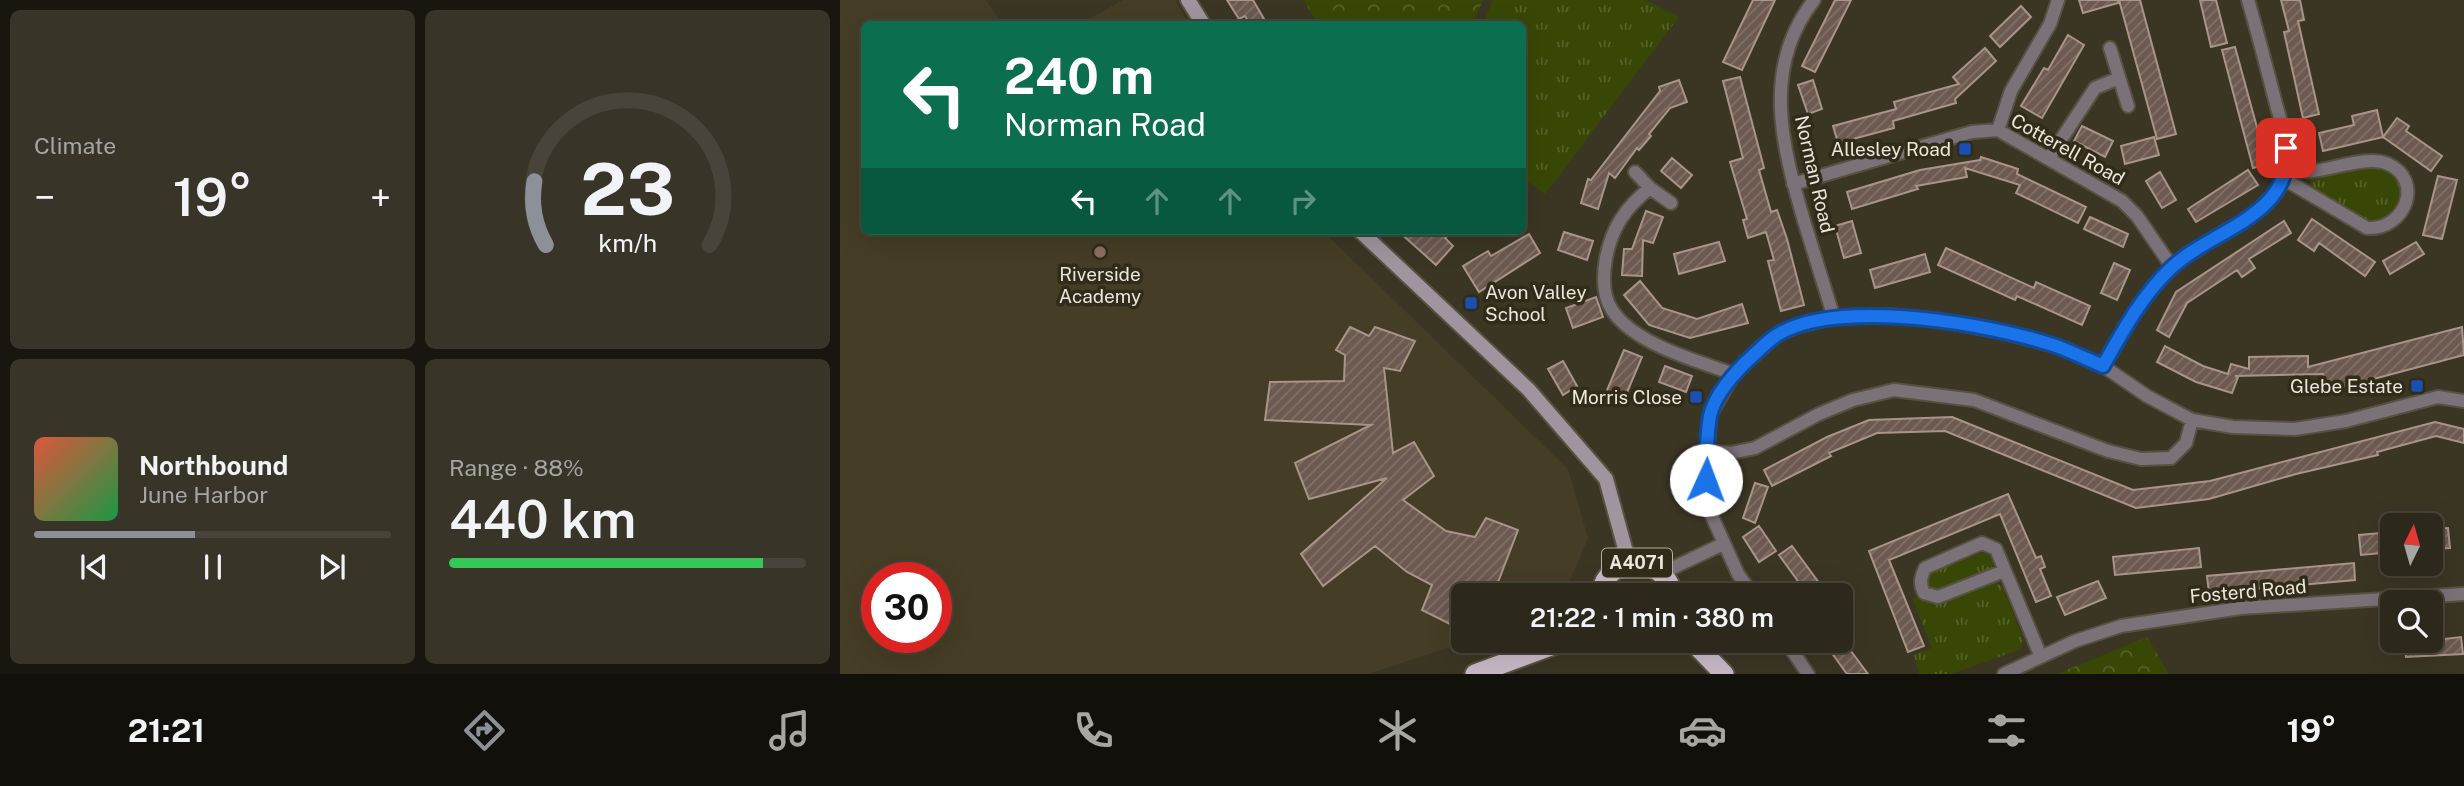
<!DOCTYPE html>
<meta charset="utf-8">
<style>
body{margin:0;font-family:"Public Sans",sans-serif;background:#383428;color:#f1f3f6;height:100vh;display:flex;flex-direction:column;font-size:26px;white-space:nowrap}
*{box-sizing:border-box;margin:0}
p{font-size:23px;color:#a6a6a3}
.icon{flex:none;width:38px;height:38px;fill:none;stroke:currentColor;stroke-width:2;stroke-linecap:round;stroke-linejoin:round}
.map{position:relative;flex:1;overflow:hidden}
.panel{display:flex;flex-direction:column;gap:10px;padding:10px;background:#18160f;width:840px}
.panel>*{flex:none}
.top-card{position:absolute;left:21px;top:21px;width:665px;height:214px;border-radius:10px;box-shadow:0 7px 28px #0002,0 0 0 2px #48443a;background:#0b6e4f;color:#fff;overflow:hidden}
.needle{width:46px;rotate:5deg}
.tools{position:absolute;left:1540px;top:513px;display:grid;gap:14px}
.tools a{display:grid;place-items:center;width:63px;height:63px;border-radius:10px;background:#2c281b;box-shadow:0 7px 28px #0002,0 0 0 2px #48443a;font-size:35px}
.speed{position:absolute;left:21px;top:562px;display:flex;gap:14px;font-size:35px;font-weight:700;text-align:center}
.speed>*{display:grid;place-content:center;width:91px;height:91px;border-radius:50%;background:#2c281b;box-shadow:0 7px 28px #0002,0 0 0 2px #48443a;line-height:1}
.speed .limit{border:10px solid #d22;background:#fff;color:#111}
.pin{position:absolute;display:grid;place-items:center;width:60px;height:60px;color:#fff;margin:-30px;border-radius:14px;box-shadow:0 4px 10px #0006}
.me{position:absolute;width:77px;margin:-38px;rotate:2deg;stroke-linejoin:round;filter:drop-shadow(0 0 5px #0008)}
.turn{display:flex;align-items:center;gap:24px;height:147px;padding:0 28px;font-size:32px}
.turn .icon{width:91px;height:91px;stroke-width:2.5}
.turn b{display:block;font-size:49px;line-height:60px}
.lanes{display:flex;align-items:center;height:66px;padding:0 28px;background:#0003;justify-content:center;gap:35px;direction:ltr}
.lanes .off{opacity:.35}
.big{font-size:52px;font-weight:600;line-height:1.1}
.panel .tile{flex:1;display:flex;flex-direction:column;justify-content:center;gap:10px;min-width:0;padding:0 24px;border-radius:10px;background:#383428}
.panel .dial{align-items:center;gap:0}
.dial svg{height:182px;overflow:visible;fill:none;stroke:#48443a;stroke-width:7;stroke-linecap:round;text-anchor:middle}
.dial text{fill:#f1f3f6;stroke:none}
.song{display:flex;align-items:center;gap:21px}
.cover{width:84px;height:84px;border-radius:10px;background:linear-gradient(135deg,hsl(10 70% 55%),hsl(140 70% 35%))}
.played{height:7px;border-radius:4px;background:linear-gradient(90deg,#8c9099 45%,#48443a 45%)}
.keys{display:flex;justify-content:space-around;direction:ltr}
.heat{display:flex;justify-content:space-between;align-items:center;font-size:38px;direction:ltr}
.charge{height:10px;border-radius:5px;background:linear-gradient(90deg,#34c759 88%,#48443a 0)}
.panel .tiles{flex:1;display:grid;gap:10px;grid-template-columns:repeat(2,1fr)}
.trip{position:absolute;left:611px;top:583px;width:402px;height:70px;border-radius:10px;background:#2c281b;box-shadow:0 7px 28px #0002,0 0 0 2px #48443a;font-weight:600;line-height:70px;text-align:center}
.dock{display:flex;height:112px;justify-content:space-around;align-items:center;background:#12100b;color:#a6a6a3}
.dock .icon{width:49px;height:49px}
.dock .on{color:#8c9099}
.dock b{font-size:32px;color:#f1f3f6}
main{display:flex;flex:1;min-height:0}
.map>svg:first-child{display:block}
.built{fill:#453d25;fill-rule:evenodd}
.grass{fill:url(#grass-tufts)}
.park{fill:url(#park-crowns)}
.building{fill:url(#building-hatch);stroke:#a9948a;stroke-width:2}
.lines{fill:none;stroke-linecap:round;stroke-linejoin:round}
.minor-casing{stroke:#575141;stroke-width:16}
.secondary-casing{stroke:#575141;stroke-width:18}
.trunk-casing{stroke:#575141;stroke-width:23}
.minor{stroke:#7a7279;stroke-width:12}
.secondary{stroke:#a0949e;stroke-width:14}
.trunk{stroke:#cabac8;stroke-width:19}
.route-casing{stroke:#114b97;stroke-width:18}
.route{stroke:#1a73e8;stroke-width:12}
.transit-dot{fill:#1a4fb4;stroke:#312b1a;stroke-width:2.5}
.education-dot{fill:#8d6e63;stroke:#312b1a;stroke-width:2.5}
.labels{text-anchor:middle;stroke-width:7;stroke-linejoin:round;paint-order:stroke}
.shield{fill:#312b1a;stroke:#b2aea2;stroke-width:2}
.shield-label{font-size:18px;font-weight:bold;fill:#eae6dc}
.poi-label{font-size:19px;fill:#eae6dc;stroke:#312b1a;text-anchor:end}
.street-label{font-size:19px;fill:#eae6dc;stroke:#312b1a}
</style>
<main>
<section class="panel">
<div class="tiles">
<div class="tile"><p>Climate</p>
<div class="heat"><a>−</a><b class="big">19°</b><a>+</a></div>
</div>
<div class="tile dial"><svg viewBox="0 0 100 80">
<path d="M14 69A42 42 0 1 1 86 69"/>
<path d="M14 69A42 42 0 0 1 9 41" stroke="#8c9099"/>
<text x="50" y="56" font-size="32" font-weight="700">23</text>
<text x="50" y="72" font-size="11">km/h</text>
</svg></div>
<div class="tile">
<div class="song"><i class="cover"></i><div><b>Northbound</b><p>June Harbor</p></div></div>
<div class="played"></div>
<div class="keys"><svg class="icon" aria-label="previous" viewBox="0 0 24 24"><path d="M18 5L8 12l10 7zM5 5v14"/></svg><svg class="icon" aria-label="pause" viewBox="0 0 24 24"><path d="M8 5v14M16 5v14"/></svg><svg class="icon" aria-label="next" viewBox="0 0 24 24"><path d="M6 5l10 7-10 7zM19 5v14"/></svg></div>
</div>
<div class="tile"><p>Range · 88%</p><b class="big">440 km</b><div class="charge"></div></div>
</div>
</section>
<div class="map">
<svg width="1624" height="674" viewBox="0 0 1624 674">
<defs>
<pattern id="grass-tufts" width="24" height="20" patternUnits="userSpaceOnUse" patternTransform="scale(1.75)"><rect width="24" height="20" fill="#384705"/><path d="M3 7l-1-3M5 7V3M7 7l1-3M15 17l-1-3M17 17v-4M19 17l1-3" fill="none" stroke="#556229"/></pattern>
<pattern id="park-crowns" width="20" height="18" patternUnits="userSpaceOnUse" patternTransform="scale(1.75)"><rect width="20" height="18" fill="#384705"/><path d="M2 6a3 3 0 1 1 6 0M12 15a3 3 0 1 1 6 0" fill="none" stroke="#556229"/></pattern>
<pattern id="building-hatch" width="6" height="6" patternUnits="userSpaceOnUse" patternTransform="scale(1.75)"><rect width="6" height="6" fill="#6c5950"/><path d="M-1 1l2-2M0 6l6-6M5 7l2-2" fill="none" stroke="#817169"/></pattern>
</defs>
<rect width="100%" height="100%" fill="#3b3524"/>
<path class="built" d="M0,0H146L162,24H24V231H483L728,469L748,538L724,595H623V640L629,641L528,674H0ZM37,578H96V637H37Z
M283,0H335L349,24H240Z"/>
<path class="grass" d="M653,0H805L839,17L705,194L683,178L682,24H643Z
M1535,167L1549,170C1553,176 1559,183 1560,189C1562,205 1547,224 1531,222C1513,220 1484,195 1470,185V179Z
M1142,553L1149,555L1153,562L1152,569L1096,591L1089,588L1086,583L1090,573Z
M1153,581L1162,586L1184,641L1179,650L1111,674H1079L1074,655L1092,648L1072,597L1102,602Z"/>
<path class="park" d="M464,0H643L633,24H477Z
M1307,637L1329,674H1217Z"/>
<path class="building" d="M387,0H413L427,24H410L405,16L399,19Z
M913,0H935L902,70L883,62Z
M995,0H1011L975,72L962,66Z
M1239,0H1278V3L1243,13Z
M1279,0H1300L1336,134L1317,139Z
M1360,0H1376L1387,43L1371,47Z
M1441,0H1460L1464,20L1458,21L1479,114L1463,118L1444,32L1449,31Z
M1181,6L1191,17L1160,47L1150,36Z
M1228,35L1244,45L1202,118L1181,106L1204,68L1208,70Z
M1395,47L1427,164L1413,168L1382,50Z
M1145,48L1156,61L1115,99L1116,103L1053,121L1054,128L998,143L993,126L1056,109L1054,102L1119,84L1113,77Z
M900,77L924,168L919,170L931,212L937,210L947,239L964,305L941,311L928,261L934,260L926,232L908,238L903,220L907,219L890,162L903,158L883,81Z
M839,80L847,102L830,108L809,134L811,136L799,150L797,148L775,178L769,173L758,209L741,203L748,179L751,180L820,91L819,87Z
M973,80L982,109L968,114L958,85Z
M1537,110L1543,137L1557,118L1569,126L1566,131L1602,156L1591,171L1543,137L1483,151L1479,133L1514,125L1512,116Z
M1242,126L1273,141L1265,157L1234,141Z
M1314,137L1319,155L1285,164L1281,146Z
M1141,157L1178,169L1177,174L1246,207L1238,223L1176,193L1180,185L1125,168L1127,177L1076,186L1078,189L1012,209L1007,192L1080,170L1140,160Z
M832,158L852,175L841,188L821,171Z
M1408,170L1418,185L1356,222L1348,209Z
M1320,172L1336,200L1322,208L1306,181Z
M1598,176L1617,180L1602,239L1583,235Z
M806,211L823,217L813,243L803,240L802,276L782,275L784,249H792Z
M1250,217L1288,234L1283,247L1244,229Z
M1472,219L1535,262L1525,276L1479,243L1474,251L1458,240Z
M1012,221L1021,253L1004,258L995,226Z
M1444,221L1451,233L1409,259L1415,268L1402,277L1397,270L1347,303L1329,337L1317,330L1336,292Z
M558,231H612L605,238L613,246L596,265Z
M724,232L753,241L747,260L718,250Z
M689,234L700,253L639,292L623,266L648,251L651,256Z
M879,242L885,261L839,274L834,254Z
M1576,242L1584,254L1550,274L1543,261Z
M1106,248L1194,288L1196,282L1250,306L1242,325L1177,296L1175,300L1098,265Z
M1085,254L1090,272L1035,288L1030,270Z
M1274,263L1290,270L1277,300L1261,293Z
M800,281L822,308L857,319L902,304L908,323L850,338L809,325L784,295Z
M756,297L763,317L733,328L726,308Z
M510,327L529,336L535,327L575,341L560,371L544,368L553,453L574,442L594,476L563,500L606,531L635,537L646,518L678,530L653,595H623V617L616,627L582,610L592,585L567,572L535,546L483,586L461,554L547,478L469,499L455,463L531,425L425,420L430,382L504,381L505,355L496,350Z
M1622,327L1624,355L1488,391L1483,374L1395,376L1398,377L1392,393L1356,382L1317,362L1325,346L1363,366L1388,374L1391,364L1409,369V357L1468,356V367Z
M784,350L802,357L783,402L765,395Z
M723,361L737,386L723,395L708,369Z
M825,366L852,376L846,392L819,382Z
M1112,417L1293,490L1370,481L1595,422L1624,429V443L1596,436L1537,452L1538,455L1456,474L1369,499L1296,508L1105,431L1037,433L989,453L991,456L932,486L924,470L987,437L1029,420Z
M915,483L928,487L915,523L903,518Z
M1168,494L1196,558L1201,556L1205,567L1200,569L1211,596L1196,602L1160,514L1049,560L1084,646L1068,652L1029,551Z
M919,526L936,551L919,562L903,537Z
M1608,528L1610,548L1591,549V529Z
M1552,532V552L1521,555L1519,535Z
M952,546L988,595H968L939,555Z
M1359,548L1361,567L1275,575L1273,557Z
M1514,563L1515,580L1369,593L1367,576Z
M1258,581L1266,598L1225,615L1217,597Z
M1621,637L1623,654L1566,657L1564,640H1595Z
M1005,643L1028,674H1007L991,652Z"/>
<g class="lines">
<g class="minor-casing">
<path id="minor" d="M974,0C921,68 942,145 964,221C974,253 984,286 994,318
M1270,48L1288,106
M1158,130L1171,91L1210,24L1218,0
M1209,158L1255,88L1279,78
M795,172L810,188L831,203
M1444,179L1527,228C1566,230 1584,180 1548,164C1527,155 1495,169 1473,171C1464,172 1456,170 1447,169
M953,184L1132,132L1158,130L1282,201L1297,216L1332,267
M810,188C786,207 772,227 766,258C763,275 762,295 772,310C794,344 857,361 894,374
M1263,366C1283,332 1301,298 1329,269C1362,236 1440,218 1447,167C1450,146 1441,123 1436,104C1427,69 1418,34 1408,0
M867,451L891,453L915,448L979,414L1013,400L1054,390L1134,400L1268,451L1301,459L1331,458L1346,443L1352,420
M1164,571L1098,597L1084,593C1079,583 1081,577 1085,568L1142,543L1156,549L1201,657
M822,573L883,544
M913,595L898,574L870,512L866,480L870,415L894,374L937,335L958,326L994,318L1048,315L1091,319L1165,333L1219,347L1263,366L1307,396L1352,420L1393,427L1455,429L1506,421L1598,397L1624,401
M945,640L968,674
M1164,674L1235,641L1281,626L1401,608L1624,594"/>
</g>
<g class="secondary-casing">
<path id="secondary" d="M348,0L363,24
M520,231L689,390L766,479L789,563"/>
</g>
<g class="trunk-casing">
<path id="trunk" d="M760,595C769,551 822,554 834,595
M851,640L884,674
M635,674L727,640"/>
</g>
<use href="#minor" class="minor"/>
<use href="#secondary" class="secondary"/>
<use href="#trunk" class="trunk"/>
</g>
<g class="lines">
<g class="route-casing">
<path id="route" d="M866,480C867,460 866,437 870,416C874,397 891,377 905,363C915,354 925,343 937,335C998,297 1153,324 1219,347C1234,353 1249,360 1263,366C1283,331 1301,297 1330,269C1370,230 1454,216 1446,148"/>
</g>
<use href="#route" class="route"/>
</g>
<g class="transit-dot">
<rect x="1118" y="142" width="14" height="14" rx="3.5"/>
<rect x="624" y="296" width="14" height="14" rx="3.5"/>
<rect x="1570" y="379" width="14" height="14" rx="3.5"/>
<rect x="849" y="390" width="14" height="14" rx="3.5"/>
</g>
<circle class="education-dot" cx="260" cy="252" r="7"/>
<g class="labels">
<rect class="shield" x="762" y="548.5" width="70" height="29" rx="5"/>
<g class="shield-label">
<text x="797" y="569">A4071</text>
</g>
<g class="poi-label">
<text x="1111" y="156">Allesley Road</text>
<text x="260" y="281" text-anchor="middle">Riverside<tspan x="260" dy="22">Academy</tspan></text>
<text x="645" y="299" text-anchor="start">Avon Valley<tspan x="645" dy="22">School</tspan></text>
<text x="1563" y="393">Glebe Estate</text>
<text x="842" y="404">Morris Close</text>
</g>
<g class="street-label">
<text transform="translate(1228 149) rotate(29)" y="7">Cotterell Road</text>
<text transform="translate(975 174) rotate(77)" y="7">Norman Road</text>
<text transform="translate(1408 591) rotate(-5)" y="7">Fosterd Road</text>
</g>
</g>
</svg>
<div class="tools">
<a><svg class="needle" viewBox="-14 -14 28 28"><path d="M0-13l5 13h-10z" fill="#e53935"/><path d="M0 13l5-13h-10z" fill="#a6a6a3"/></svg></a>
<a><svg class="icon" aria-label="search" viewBox="0 0 24 24"><circle cx="10" cy="10" r="6"/><path d="M15 15l6 6"/></svg></a>
</div>
<div class="speed"><div class="limit">30</div></div>
<div class="pin" style="left:1446px;top:148px;background:#d93025"><svg class="icon" aria-label="arrive" viewBox="0 0 24 24"><path d="M6 21V4h12l-3 4 3 4H6"/></svg></div>
<svg class="me" style="left:866px;top:480px" viewBox="-20 -20 40 40"><circle r="19" fill="#fff"/><path d="M0-13L10 11 0 6-10 11z" fill="#1a73e8"/></svg>
<div class="trip">21:22 · 1 min · 380 m</div>
<div class="top-card">
<div class="turn"><svg class="icon" aria-label="left" viewBox="0 0 24 24"><path d="M17 20v-9H6M10 6l-5 5 5 5"/></svg><div><b>240 m</b>Norman Road</div></div>
<div class="lanes"><svg class="icon" aria-label="left" viewBox="0 0 24 24"><path d="M17 20v-9H6M10 6l-5 5 5 5"/></svg><svg class="icon off" aria-label="ahead" viewBox="0 0 24 24"><path d="M12 20V5M6 11l6-6 6 6"/></svg><svg class="icon off" aria-label="ahead" viewBox="0 0 24 24"><path d="M12 20V5M6 11l6-6 6 6"/></svg><svg class="icon off" aria-label="right" viewBox="0 0 24 24"><path d="M7 20v-9h11M14 6l5 5-5 5"/></svg></div>
</div>
</div>
</main>
<nav class="dock">
<b>21:21</b>
<svg class="icon on" aria-label="directions" viewBox="0 0 24 24"><path d="M12 3l9 9-9 9-9-9zM9 14v-3h6M13 9l2 2-2 2"/></svg>
<svg class="icon" aria-label="music" viewBox="0 0 24 24"><path d="M9 18V5l10-2v13"/><circle cx="6" cy="18" r="3"/><circle cx="16" cy="16" r="3"/></svg>
<svg class="icon" aria-label="phone" viewBox="0 0 24 24"><path d="M5 4h4l2 5-3 2q2 4 5 5l2-3 5 2v4C11 20 4 13 5 4z"/></svg>
<svg class="icon" aria-label="climate" viewBox="0 0 24 24"><path d="M12 3v18M4 7l16 10M4 17L20 7"/></svg>
<svg class="icon" aria-label="car" viewBox="0 0 24 24"><path d="M5 17H2v-5l4-1 3-4h7l3 4 3 1v5h-3M9 17h6M6 11h13"/><circle cx="7" cy="17" r="2"/><circle cx="17" cy="17" r="2"/></svg>
<svg class="icon" aria-label="filters" viewBox="0 0 24 24"><path d="M4 7h16M4 17h16"/><circle cx="9" cy="7" r="2"/><circle cx="15" cy="17" r="2"/></svg>
<b>19°</b>
</nav>
